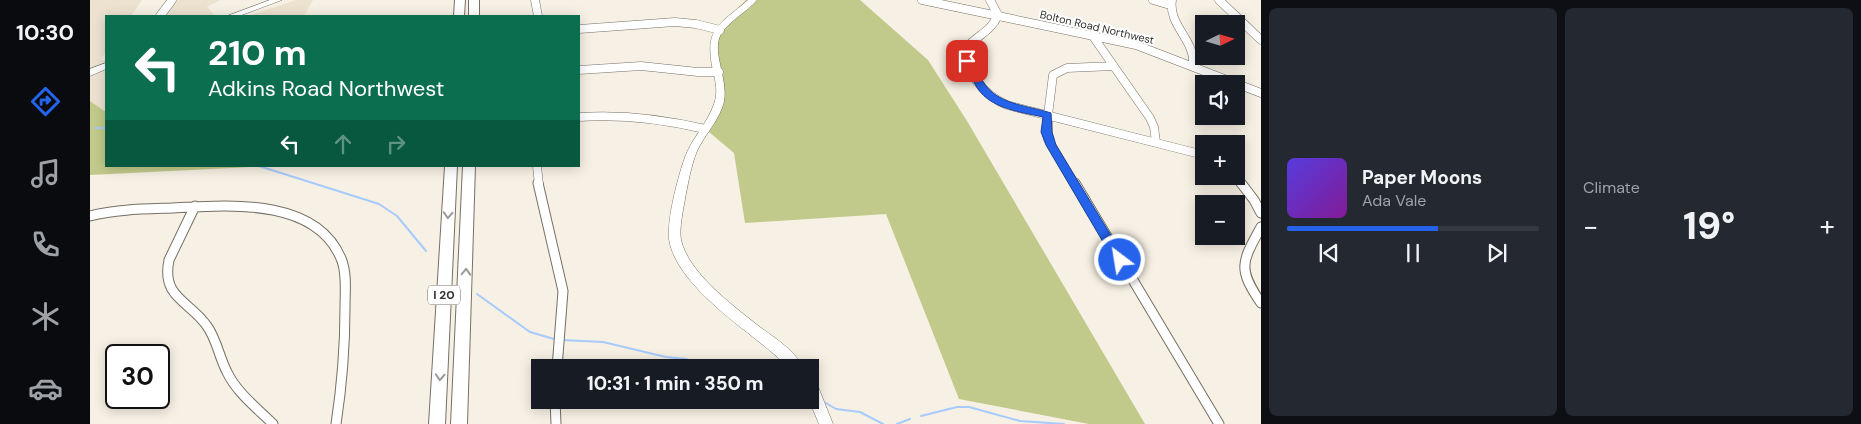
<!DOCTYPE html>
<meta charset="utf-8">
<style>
body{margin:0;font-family:"DM Sans",sans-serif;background:#242831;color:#f1f3f6;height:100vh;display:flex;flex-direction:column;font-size:19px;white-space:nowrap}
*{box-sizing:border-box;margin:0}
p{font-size:16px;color:#9ea1a6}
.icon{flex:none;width:28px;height:28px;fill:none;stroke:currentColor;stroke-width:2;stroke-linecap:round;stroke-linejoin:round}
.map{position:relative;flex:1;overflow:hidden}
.details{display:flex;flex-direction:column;gap:8px;padding:8px;background:#0d0f14;width:600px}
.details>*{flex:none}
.banner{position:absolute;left:15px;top:15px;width:475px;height:152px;border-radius:0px;box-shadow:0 2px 12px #0003;background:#0b6e4f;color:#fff;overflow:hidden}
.needle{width:32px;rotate:85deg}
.fabs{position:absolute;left:1105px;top:15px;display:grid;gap:10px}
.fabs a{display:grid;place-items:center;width:50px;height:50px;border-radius:0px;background:#171b24;box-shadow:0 2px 12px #0003;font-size:25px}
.speed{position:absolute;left:15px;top:344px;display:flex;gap:10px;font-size:25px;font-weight:700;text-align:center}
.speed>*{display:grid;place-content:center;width:65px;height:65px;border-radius:50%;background:#171b24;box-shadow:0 2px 12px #0003;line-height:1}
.speed .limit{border:2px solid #111;border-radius:8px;background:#fff;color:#111}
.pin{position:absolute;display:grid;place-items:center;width:42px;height:42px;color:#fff;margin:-21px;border-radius:10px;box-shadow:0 2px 8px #0006}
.me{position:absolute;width:55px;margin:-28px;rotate:329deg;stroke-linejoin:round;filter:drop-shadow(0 0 4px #0008)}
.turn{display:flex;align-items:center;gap:18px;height:105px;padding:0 20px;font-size:22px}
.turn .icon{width:65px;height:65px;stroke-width:2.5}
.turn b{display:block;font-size:35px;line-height:42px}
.lanes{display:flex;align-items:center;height:48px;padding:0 20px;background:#0003;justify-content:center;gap:25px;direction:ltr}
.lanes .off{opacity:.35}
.big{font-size:38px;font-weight:800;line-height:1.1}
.details .card{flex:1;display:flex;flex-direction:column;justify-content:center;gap:8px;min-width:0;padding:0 18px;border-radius:8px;background:#242831}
.song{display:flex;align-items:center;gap:15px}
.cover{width:60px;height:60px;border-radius:8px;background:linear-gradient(135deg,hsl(250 70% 55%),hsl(290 70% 35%))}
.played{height:5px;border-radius:2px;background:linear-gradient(90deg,#2563eb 60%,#363941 60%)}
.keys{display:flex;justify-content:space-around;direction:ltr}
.heat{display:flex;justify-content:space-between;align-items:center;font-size:28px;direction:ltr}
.details .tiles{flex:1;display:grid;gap:8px;grid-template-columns:repeat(2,1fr)}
.trip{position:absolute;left:441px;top:359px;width:288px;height:50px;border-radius:0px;background:#171b24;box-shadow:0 2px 12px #0003;font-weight:800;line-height:50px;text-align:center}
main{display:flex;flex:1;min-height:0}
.dock{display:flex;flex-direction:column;width:90px;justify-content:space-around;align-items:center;background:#090b0e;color:#9ea1a6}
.dock .icon{width:35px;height:35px}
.dock .current{color:#2563eb}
.dock b{font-size:22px;color:#f1f3f6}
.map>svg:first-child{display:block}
.built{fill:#ede2d0}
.green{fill:#c2ca8b}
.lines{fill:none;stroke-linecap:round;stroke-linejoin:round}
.stream{stroke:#a7cbfd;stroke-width:2}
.minor-far1-casing{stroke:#767065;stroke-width:9}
.minor-casing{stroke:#767065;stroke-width:11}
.major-casing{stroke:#767065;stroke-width:1}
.highway-casing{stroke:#767065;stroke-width:2}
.minor-far1{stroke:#fff;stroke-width:8}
.minor{stroke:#fff;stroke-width:9}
.major{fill:#fff;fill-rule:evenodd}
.highway{fill:#fff;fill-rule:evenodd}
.oneway{stroke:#9b9a97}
.route{fill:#2563eb;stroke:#184099}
.labels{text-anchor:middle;stroke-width:4;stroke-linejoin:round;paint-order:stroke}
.far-street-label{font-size:11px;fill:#37342f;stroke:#fefefe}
.shield{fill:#fefefe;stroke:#73716d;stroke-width:1}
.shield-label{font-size:12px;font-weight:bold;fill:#37342f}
</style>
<main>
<nav class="dock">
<b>10:30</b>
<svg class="icon current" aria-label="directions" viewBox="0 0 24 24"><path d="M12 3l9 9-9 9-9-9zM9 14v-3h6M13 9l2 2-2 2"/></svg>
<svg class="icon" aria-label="music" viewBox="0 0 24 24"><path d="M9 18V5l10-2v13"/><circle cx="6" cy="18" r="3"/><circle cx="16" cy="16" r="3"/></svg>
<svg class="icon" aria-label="phone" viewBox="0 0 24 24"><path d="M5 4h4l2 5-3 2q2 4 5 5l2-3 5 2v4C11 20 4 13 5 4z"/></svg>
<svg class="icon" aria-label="climate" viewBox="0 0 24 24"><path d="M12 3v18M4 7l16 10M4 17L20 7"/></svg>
<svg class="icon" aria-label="car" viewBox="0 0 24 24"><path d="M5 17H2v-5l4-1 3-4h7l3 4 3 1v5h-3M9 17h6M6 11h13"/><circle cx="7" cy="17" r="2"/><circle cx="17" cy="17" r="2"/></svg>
</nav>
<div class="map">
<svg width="1171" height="424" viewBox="0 0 1171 424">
<rect width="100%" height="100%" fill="#f7f0e4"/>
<path class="built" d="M0,0H52L41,16H16V52L11,60L16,59V112L0,101Z
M83,0H130L117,7L125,16H71Z
M206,0H223L214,16H158Z"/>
<path class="green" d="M656,0H770L838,60L877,121L1055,424H999L869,399L796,214L655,223L644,153L613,127L631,90L625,31Z
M0,101L16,112V166H182L0,175Z"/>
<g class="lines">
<path class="stream" d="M5,128H16
M169,166L289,204L307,216L336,251
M387,294L440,332L464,339
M472,340L513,342L576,357L596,359L615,368
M676,400L691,405L711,400
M736,403L746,409L770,412L793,424
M831,416L867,407H879L930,421L974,424
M807,424L820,419"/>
<g class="minor-far1-casing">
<path id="minor-far1" d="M445,0L448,16
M832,0L1046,45L1171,93
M900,0L908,15C902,30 890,34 879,45C870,70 896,96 917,105L1114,155
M1063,0L1080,5
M1082,0C1078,26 1106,40 1103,66
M1129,0L1171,40
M70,16L82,0
M489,29L585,22L606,24L630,30
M1002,35L1060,118L1064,127L1066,142
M489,70L551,66L608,72H629
M489,117C533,114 573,119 615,129
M447,166L449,185
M1145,176L1152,185
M985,185L958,139V115L963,75L977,68L1023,66"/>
</g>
<g class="minor-casing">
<path id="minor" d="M448,183L473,291L467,368
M985,183L1129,424
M1151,183L1164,200L1171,213
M105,206L79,260C71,298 100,301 117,326C127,340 129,357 137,372C147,393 167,408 183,424
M0,216C27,209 55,209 83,208C138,205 228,197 252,261C257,275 255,292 255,307C255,346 252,385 246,424
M1171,227C1152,262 1147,268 1171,303
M465,400L466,424"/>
</g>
<g class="major-casing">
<path id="major" d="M180,0H192L149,16H137Z
M658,0H667C657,12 640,20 631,34C620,53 642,84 632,108C626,124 614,136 607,151C601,166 598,183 595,199C593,211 589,228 591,240C599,273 641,304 666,324C681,336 705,349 713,368H698C686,354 671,344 658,333C631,312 584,275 579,239C577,218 588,177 595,157C602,138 617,124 624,104C628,93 626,82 623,71C614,28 628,26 658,0Z
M16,63V69L0,76V69Z
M720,378L725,379L743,424H729L719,400Z"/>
</g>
<g class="highway-casing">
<path id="highway" d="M365,0H375L374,16H364Z
M379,0H389V16H379Z
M355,166H367L355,424H339Z
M373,166H385L377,424H361Z"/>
</g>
<use href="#minor-far1" class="minor-far1"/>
<use href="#minor" class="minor"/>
<use href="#major" class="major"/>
<use href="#highway" class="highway"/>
</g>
<defs><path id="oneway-chevron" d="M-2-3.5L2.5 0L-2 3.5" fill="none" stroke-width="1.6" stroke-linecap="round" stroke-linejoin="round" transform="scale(1.25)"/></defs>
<g class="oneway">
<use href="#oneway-chevron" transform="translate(358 215) rotate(93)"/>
<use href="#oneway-chevron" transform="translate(376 272) rotate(-88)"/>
<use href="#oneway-chevron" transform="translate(350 377) rotate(93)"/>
</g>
<path class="route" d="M877,58L880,59C886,68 890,78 896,86C911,105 940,106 961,113L962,132L966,145L1034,257L1036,260L1034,264H1026L956,145L951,132L953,117C931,112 902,109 888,89C882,80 878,70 872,61Z"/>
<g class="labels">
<g class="far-street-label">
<text transform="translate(1007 27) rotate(13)" y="4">Bolton Road Northwest</text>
</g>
<rect class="shield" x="338" y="285.5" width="32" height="19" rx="4"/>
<g class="shield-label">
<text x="354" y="299">I 20</text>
</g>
</g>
</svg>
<div class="fabs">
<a><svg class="needle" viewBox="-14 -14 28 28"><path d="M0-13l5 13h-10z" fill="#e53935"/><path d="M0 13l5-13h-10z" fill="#9ea1a6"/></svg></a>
<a><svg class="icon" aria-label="sound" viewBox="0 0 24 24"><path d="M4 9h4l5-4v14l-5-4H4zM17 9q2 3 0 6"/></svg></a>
<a>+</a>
<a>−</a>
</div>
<div class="speed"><div class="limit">30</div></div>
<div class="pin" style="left:877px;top:61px;background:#d93025"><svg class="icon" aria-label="arrive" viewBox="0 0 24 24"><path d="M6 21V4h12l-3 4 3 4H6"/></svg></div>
<svg class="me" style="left:1030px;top:260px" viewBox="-20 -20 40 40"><circle r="17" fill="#2563eb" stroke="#fff" stroke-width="3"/><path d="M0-11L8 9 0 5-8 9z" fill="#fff"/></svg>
<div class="trip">10:31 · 1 min · 350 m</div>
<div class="banner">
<div class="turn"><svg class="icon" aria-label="left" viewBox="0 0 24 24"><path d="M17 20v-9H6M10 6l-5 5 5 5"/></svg><div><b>210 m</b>Adkins Road Northwest</div></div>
<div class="lanes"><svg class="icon" aria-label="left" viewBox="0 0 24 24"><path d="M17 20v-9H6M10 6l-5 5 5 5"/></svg><svg class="icon off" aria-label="ahead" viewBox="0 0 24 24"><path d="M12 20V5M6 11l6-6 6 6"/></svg><svg class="icon off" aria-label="right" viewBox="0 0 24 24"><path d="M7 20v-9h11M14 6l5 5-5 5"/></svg></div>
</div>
</div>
<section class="details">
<div class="tiles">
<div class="card">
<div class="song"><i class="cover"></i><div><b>Paper Moons</b><p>Ada Vale</p></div></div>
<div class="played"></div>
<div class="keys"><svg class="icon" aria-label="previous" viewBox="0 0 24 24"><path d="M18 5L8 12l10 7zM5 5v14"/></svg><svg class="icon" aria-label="pause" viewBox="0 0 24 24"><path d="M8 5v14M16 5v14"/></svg><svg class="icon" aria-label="next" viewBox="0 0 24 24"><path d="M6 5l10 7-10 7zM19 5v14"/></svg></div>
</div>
<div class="card"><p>Climate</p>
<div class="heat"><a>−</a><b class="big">19°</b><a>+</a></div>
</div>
</div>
</section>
</main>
